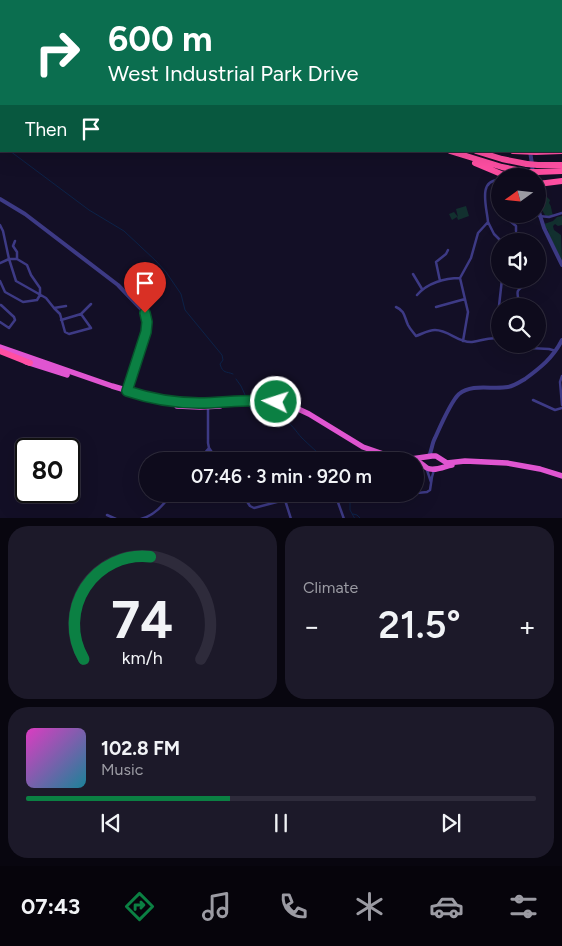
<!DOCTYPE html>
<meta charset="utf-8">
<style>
body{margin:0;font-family:Figtree,sans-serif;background:#1c1929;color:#f1f3f6;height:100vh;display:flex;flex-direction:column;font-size:19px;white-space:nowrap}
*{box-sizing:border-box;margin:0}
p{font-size:16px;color:#9b9ba3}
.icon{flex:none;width:28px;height:28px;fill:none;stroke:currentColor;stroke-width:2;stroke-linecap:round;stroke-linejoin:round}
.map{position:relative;height:518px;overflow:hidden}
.panel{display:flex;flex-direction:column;gap:8px;padding:8px;background:#08060f;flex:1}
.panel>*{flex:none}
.hud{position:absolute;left:0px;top:0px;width:562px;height:152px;box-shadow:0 5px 20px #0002,0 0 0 1px #2e2b3b;background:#0b6e4f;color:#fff;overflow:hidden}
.needle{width:32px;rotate:255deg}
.tools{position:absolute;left:491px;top:168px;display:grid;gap:10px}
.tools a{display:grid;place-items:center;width:55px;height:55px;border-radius:50%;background:#0e0b1c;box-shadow:0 5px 20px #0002,0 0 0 1px #2e2b3b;font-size:25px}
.speed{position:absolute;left:15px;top:438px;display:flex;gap:10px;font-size:25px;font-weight:700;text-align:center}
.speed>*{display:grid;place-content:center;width:65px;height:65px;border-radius:50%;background:#0e0b1c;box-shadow:0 5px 20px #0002,0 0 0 1px #2e2b3b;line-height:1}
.speed .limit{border:2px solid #111;border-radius:8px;background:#fff;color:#111}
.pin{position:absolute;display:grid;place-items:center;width:42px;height:42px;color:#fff;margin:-51px -21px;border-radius:50% 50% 50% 0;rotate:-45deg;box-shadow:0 0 5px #0007}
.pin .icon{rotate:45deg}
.me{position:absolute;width:55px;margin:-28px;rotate:274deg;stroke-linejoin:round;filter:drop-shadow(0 0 4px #0008)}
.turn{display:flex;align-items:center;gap:18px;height:105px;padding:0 25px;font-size:22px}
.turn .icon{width:65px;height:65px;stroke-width:2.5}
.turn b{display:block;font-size:35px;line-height:42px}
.then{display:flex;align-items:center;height:48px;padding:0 25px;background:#0003;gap:10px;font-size:19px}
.big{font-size:38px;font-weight:600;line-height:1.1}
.panel .widget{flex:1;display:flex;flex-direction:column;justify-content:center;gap:8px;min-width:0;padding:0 18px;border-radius:20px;background:#1c1929}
.panel .dial{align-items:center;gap:0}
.dial svg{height:130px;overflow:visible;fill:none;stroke:#2e2b3b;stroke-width:7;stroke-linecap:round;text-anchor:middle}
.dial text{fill:#f1f3f6;stroke:none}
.song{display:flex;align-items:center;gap:15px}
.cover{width:60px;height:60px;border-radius:8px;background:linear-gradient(135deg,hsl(310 70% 55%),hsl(190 70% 35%))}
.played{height:5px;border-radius:2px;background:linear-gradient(90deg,#0b8043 40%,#2e2b3b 40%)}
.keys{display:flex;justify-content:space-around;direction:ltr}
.heat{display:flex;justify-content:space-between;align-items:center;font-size:28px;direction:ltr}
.panel .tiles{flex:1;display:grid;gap:8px;grid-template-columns:1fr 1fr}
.widget:last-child{grid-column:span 2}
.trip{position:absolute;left:139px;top:452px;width:285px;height:50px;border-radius:25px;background:#0e0b1c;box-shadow:0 5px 20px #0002,0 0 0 1px #2e2b3b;font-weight:600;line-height:50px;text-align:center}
.tabs{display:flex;height:80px;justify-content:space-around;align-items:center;background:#06040b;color:#9b9ba3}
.tabs .icon{width:35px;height:35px}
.tabs .current{color:#0b8043}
.tabs b{font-size:22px;color:#f1f3f6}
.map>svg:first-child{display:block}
.green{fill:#12302f}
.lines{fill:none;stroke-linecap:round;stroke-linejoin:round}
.stream{stroke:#0c2248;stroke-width:1}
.minor{stroke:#3d3a85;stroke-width:2.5}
.tertiary{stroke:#3d3a85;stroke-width:4}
.trunk{stroke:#e055d1;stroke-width:5.5}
.motorway{stroke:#ff4fa3;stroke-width:6}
.motorway-bridge{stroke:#ff4fa3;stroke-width:6}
.route-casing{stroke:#07532c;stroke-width:12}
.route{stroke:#0b8043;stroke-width:9}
</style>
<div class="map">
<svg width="562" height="519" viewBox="0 0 562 519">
<rect width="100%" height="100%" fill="#130f26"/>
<path class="green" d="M542,190L545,192V195L550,200L549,203C552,207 551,210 553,215L546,217L541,208L538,195Z
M466,206L469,216L458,220L457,217L452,220L449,214L454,212L458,217L456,209Z
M562,216V225L558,226L555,224L553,226L554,230L561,235L562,261L549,235L548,230L545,228L544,224L553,221L557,217Z"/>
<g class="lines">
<path class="stream" d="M332,0L334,1
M0,143L1,144
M561,146H562
M10,151L89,210L124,231L156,261L166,272L181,294L185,310L222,355L223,360L220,364C223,374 226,371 233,374
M236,379L241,386L246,397
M249,407C261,415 270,414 282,419C291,422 296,432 302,438C310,446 318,452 325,461
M350,494V510L355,519
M353,514L357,515L361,519"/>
<path class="minor" d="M358,0L359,1
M442,0L445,1
M212,1L213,0
M229,1L230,0
M265,1V0
M288,1V0
M309,1V0
M431,1L435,0
M475,1V0
M508,1L509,0
M561,71L562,72
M509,214L510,221L516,226V231
M539,216L549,217L562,213
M488,222L494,234L501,241
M0,225L3,231L9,259L16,281L46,298L54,308L66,306
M15,241L13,246L17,252V259
M0,263L9,259H17L27,265L31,275L40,288V295L37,300L23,302L5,292L0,281
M413,274L422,289
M440,281L436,262L446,254L448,250
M417,295C427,283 445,278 460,278
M0,305H1L14,317L15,320L9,328L0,322
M520,306C517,292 514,291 527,284L528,279
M396,307C405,311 404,316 408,325C410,329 413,332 416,336C422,334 428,330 435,330C449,330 458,343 472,342C482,341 490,336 500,339
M436,307L465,299
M54,308L60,314L65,332L69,334L91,328L81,314L91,304
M61,320L81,314
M500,326L498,315L502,279
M463,341L468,312L460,278L471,258L478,233L488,222C487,208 477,179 500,180
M514,344L529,348L549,349L556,351
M562,376L560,382L562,405
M533,400L555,410L562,408
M208,408V443L209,448L218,461
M198,461L209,448
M427,470L431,482
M417,493L427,492L430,490L432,477L434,470
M242,494L250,506L254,508L307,494
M335,494L344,519
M285,500L291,519
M107,515L116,519
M141,519C155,515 163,505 172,494"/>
<path class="tertiary" d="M349,0L350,1
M530,151L532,164L533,176
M0,199L25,214L118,285L145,313L147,322L146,332L127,391
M538,209L544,228L562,265
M429,456C432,450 432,443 435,438C440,427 451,401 459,394C473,383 492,390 508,387C514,386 520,382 525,379C540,368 553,358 562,340"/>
<path class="trunk" d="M0,347L112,386L156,399L187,403L258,400L282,403L294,407L309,414L363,447L392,457L411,459L432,456H436L447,463L465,461L507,463L540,469L562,476
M26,362L67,375
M177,406L200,407L220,406
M413,461C421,461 422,465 427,468C434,472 445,466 452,465"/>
<path class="motorway" d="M0,85H1
M0,93H1
M450,151L502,167L527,172
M476,151L502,159L527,164
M513,151L536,152L562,151
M475,163L506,176
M538,165H562
M537,172L562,171
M538,184L562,181
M0,351L30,363"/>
<path class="motorway-bridge" d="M527,164L538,165
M527,172H537"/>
</g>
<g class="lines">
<g class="route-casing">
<path id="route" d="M145,313L147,322L146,332L127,391C151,399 174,403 199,403C225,403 251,398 276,402"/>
</g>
<use href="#route" class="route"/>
</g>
</svg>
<div class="tools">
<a><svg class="needle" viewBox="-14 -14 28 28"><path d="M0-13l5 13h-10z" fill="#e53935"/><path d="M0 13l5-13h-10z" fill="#9b9ba3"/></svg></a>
<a><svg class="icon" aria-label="sound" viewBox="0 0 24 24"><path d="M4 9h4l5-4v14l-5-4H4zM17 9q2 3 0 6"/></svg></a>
<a><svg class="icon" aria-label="search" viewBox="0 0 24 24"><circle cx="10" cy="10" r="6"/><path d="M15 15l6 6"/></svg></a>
</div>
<div class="speed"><div class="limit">80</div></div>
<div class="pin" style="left:145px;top:313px;background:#d93025"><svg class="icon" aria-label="arrive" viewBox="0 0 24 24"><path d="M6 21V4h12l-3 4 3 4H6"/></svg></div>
<svg class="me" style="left:276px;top:402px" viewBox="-20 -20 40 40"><circle r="17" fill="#0b8043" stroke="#fff" stroke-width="3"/><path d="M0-11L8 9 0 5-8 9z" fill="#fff"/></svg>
<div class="trip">07:46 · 3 min · 920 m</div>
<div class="hud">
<div class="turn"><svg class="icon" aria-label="right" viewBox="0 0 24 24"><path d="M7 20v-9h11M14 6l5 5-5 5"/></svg><div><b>600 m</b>West Industrial Park Drive</div></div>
<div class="then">Then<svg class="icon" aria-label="arrive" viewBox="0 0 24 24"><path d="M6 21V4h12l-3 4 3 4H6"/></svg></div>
</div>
</div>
<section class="panel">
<div class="tiles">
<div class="widget dial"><svg viewBox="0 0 100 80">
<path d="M14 69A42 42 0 1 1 86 69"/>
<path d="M14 69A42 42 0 0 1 55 6" stroke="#0b8043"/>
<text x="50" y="56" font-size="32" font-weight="700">74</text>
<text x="50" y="72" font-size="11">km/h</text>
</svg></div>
<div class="widget"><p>Climate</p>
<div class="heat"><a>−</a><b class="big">21.5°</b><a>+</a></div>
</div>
<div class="widget">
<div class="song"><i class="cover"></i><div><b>102.8 FM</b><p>Music</p></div></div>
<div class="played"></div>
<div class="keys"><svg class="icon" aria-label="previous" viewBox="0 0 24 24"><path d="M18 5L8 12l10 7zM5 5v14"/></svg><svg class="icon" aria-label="pause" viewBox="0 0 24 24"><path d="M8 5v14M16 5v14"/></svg><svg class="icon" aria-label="next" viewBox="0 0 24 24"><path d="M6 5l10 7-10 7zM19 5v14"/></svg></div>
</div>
</div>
</section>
<nav class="tabs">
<b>07:43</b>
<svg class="icon current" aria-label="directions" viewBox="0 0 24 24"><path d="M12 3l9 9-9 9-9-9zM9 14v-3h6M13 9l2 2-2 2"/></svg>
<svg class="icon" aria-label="music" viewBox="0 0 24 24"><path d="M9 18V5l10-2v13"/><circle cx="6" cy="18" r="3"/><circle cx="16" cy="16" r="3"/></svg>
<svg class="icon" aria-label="phone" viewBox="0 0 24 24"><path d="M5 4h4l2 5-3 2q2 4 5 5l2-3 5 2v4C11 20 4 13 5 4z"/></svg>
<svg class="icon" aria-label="climate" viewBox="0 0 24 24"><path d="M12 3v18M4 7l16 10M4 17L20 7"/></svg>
<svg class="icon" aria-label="car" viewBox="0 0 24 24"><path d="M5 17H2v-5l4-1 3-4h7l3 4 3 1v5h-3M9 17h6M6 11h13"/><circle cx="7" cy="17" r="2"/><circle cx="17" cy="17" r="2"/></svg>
<svg class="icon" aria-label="filters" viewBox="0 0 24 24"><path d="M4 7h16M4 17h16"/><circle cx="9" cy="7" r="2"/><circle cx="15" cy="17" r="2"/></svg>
</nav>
